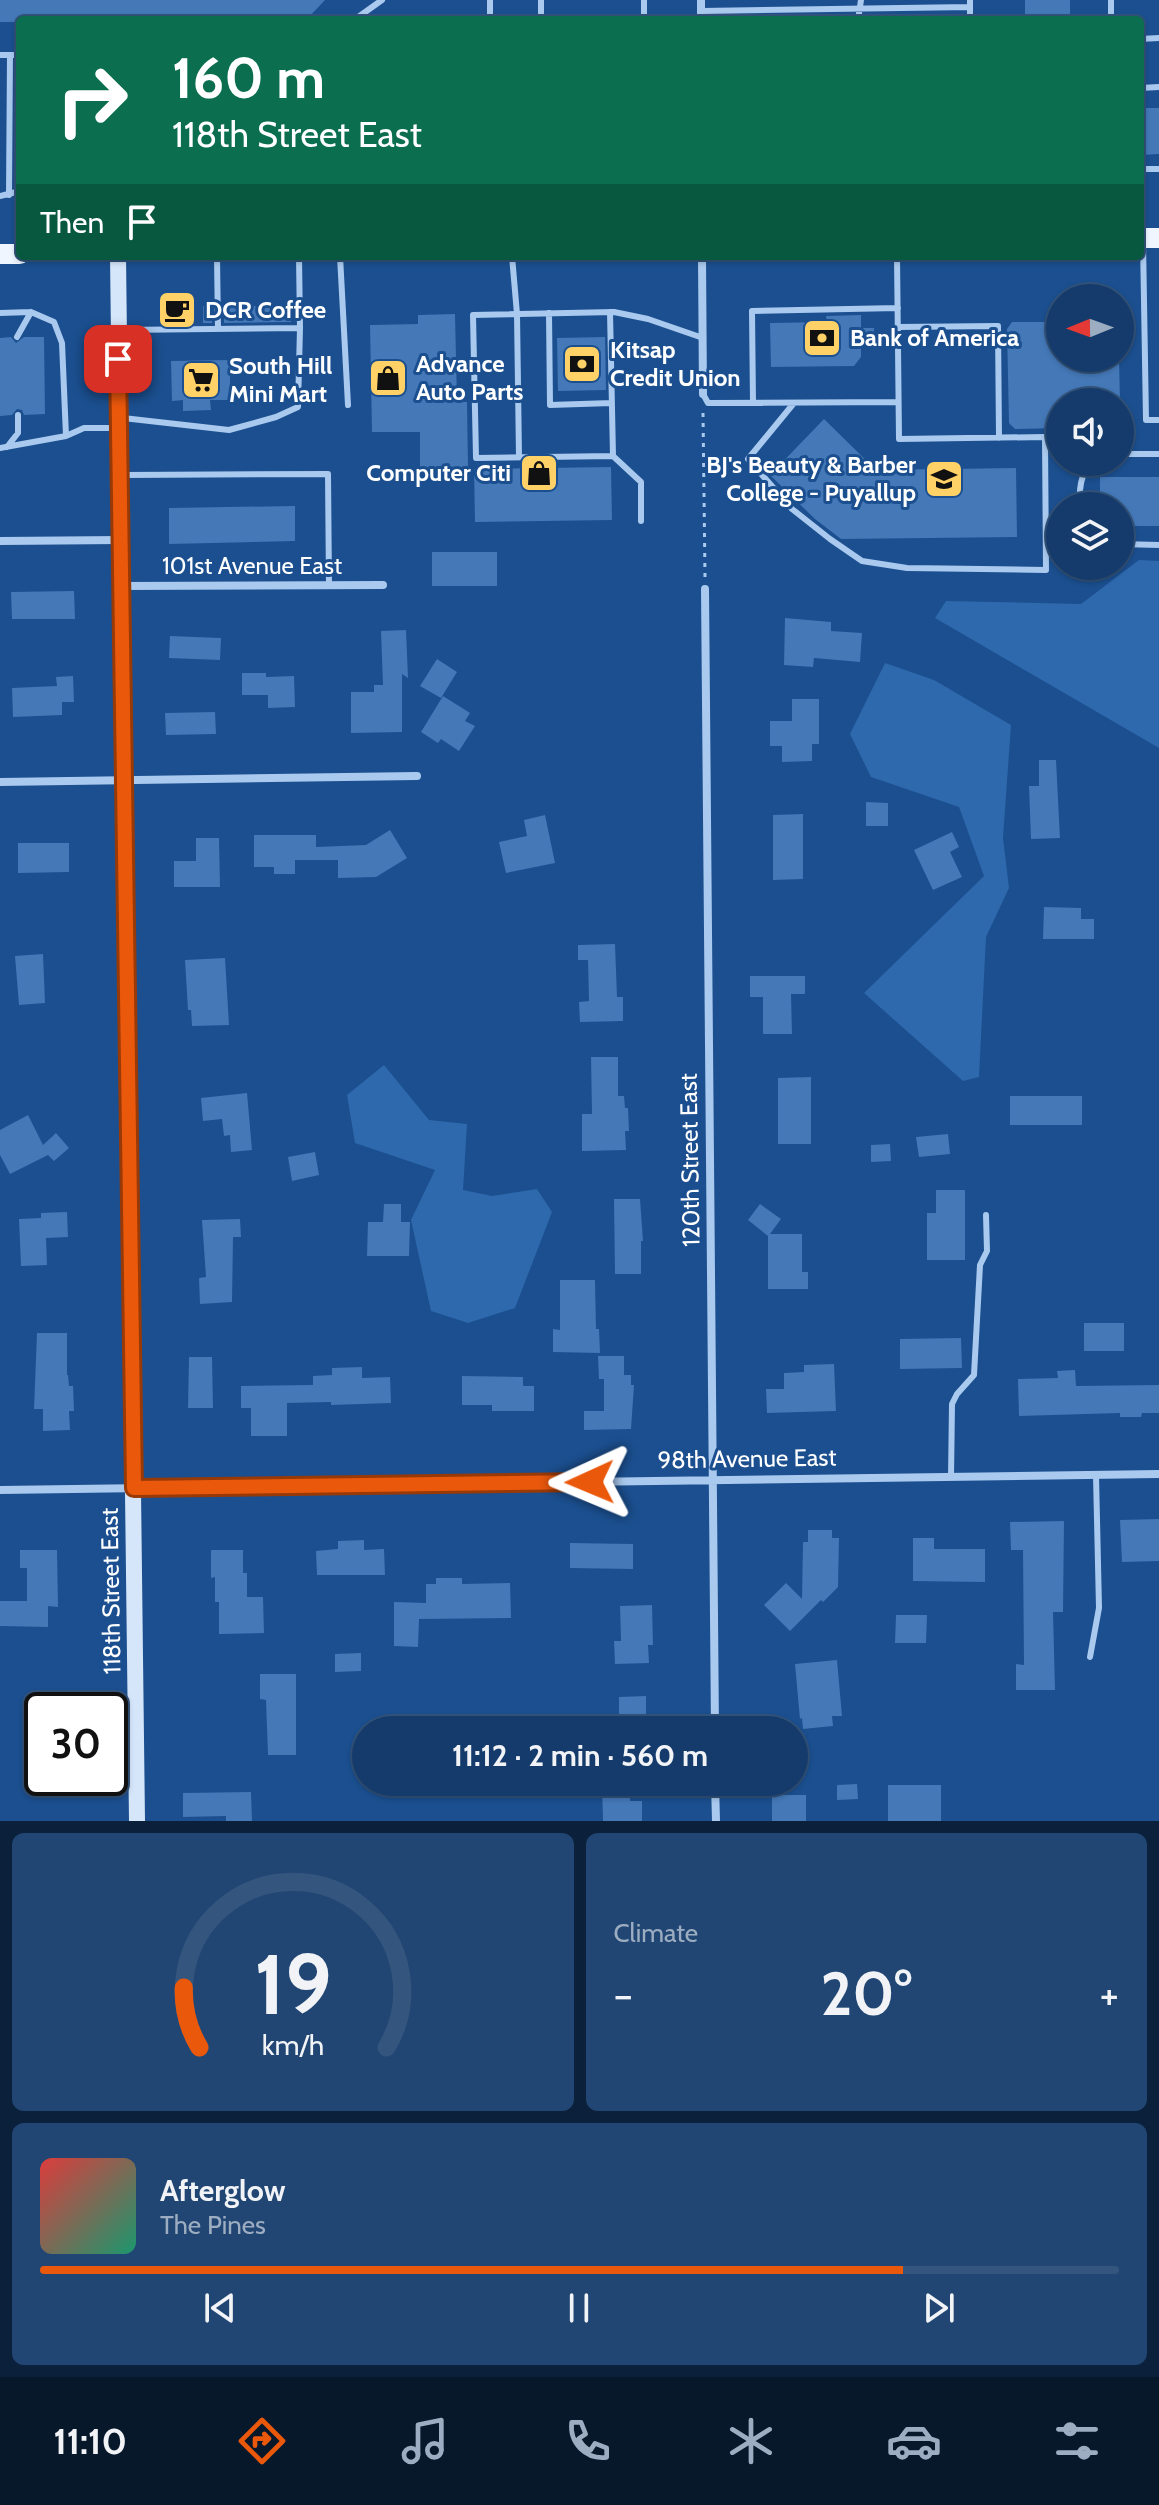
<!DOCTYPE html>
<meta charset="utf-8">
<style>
body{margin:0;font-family:Cabin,sans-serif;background:#214673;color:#f1f3f6;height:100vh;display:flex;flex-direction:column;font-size:30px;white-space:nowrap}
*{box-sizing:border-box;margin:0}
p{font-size:26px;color:#9dadc1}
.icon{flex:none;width:44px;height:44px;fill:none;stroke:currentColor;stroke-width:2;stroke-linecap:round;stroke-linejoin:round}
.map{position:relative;height:1821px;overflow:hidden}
.sheet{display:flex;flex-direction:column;gap:12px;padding:12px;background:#0b203b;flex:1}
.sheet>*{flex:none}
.hud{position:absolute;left:16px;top:16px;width:1128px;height:244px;border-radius:8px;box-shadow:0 2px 6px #0004,0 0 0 2px #33557e;background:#0b6e4f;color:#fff;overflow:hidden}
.needle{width:52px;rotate:269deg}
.buttons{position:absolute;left:1046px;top:284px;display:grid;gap:16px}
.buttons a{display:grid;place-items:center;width:88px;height:88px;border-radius:50%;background:#143b6b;box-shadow:0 2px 6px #0004,0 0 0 2px #33557e;font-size:40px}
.speed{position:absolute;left:24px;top:1692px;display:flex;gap:16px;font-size:40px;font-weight:700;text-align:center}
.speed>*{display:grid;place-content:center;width:104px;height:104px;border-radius:50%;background:#143b6b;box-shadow:0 2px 6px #0004,0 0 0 2px #33557e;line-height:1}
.speed .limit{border:4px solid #111;border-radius:12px;background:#fff;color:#111}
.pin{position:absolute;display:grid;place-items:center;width:68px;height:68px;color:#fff;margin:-34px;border-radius:16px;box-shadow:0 4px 12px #0006}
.me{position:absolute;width:88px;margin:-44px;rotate:269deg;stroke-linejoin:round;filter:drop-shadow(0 0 6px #0008)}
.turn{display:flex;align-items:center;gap:28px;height:168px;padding:0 24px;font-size:36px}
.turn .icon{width:104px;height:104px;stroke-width:2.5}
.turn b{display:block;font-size:56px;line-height:68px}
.then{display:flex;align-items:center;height:76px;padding:0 24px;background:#0003;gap:16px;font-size:30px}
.big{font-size:60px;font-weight:700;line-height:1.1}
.sheet .card{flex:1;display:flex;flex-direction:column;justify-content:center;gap:12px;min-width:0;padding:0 28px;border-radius:12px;background:#214673}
.sheet .dial{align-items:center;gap:0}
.dial svg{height:208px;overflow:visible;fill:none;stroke:#33557e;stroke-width:7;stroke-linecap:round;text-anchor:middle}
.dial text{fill:#f1f3f6;stroke:none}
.song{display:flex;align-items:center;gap:24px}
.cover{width:96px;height:96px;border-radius:12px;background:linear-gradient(135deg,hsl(0 70% 55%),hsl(160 70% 35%))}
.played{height:8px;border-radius:4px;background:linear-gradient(90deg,#ea580c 80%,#33557e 80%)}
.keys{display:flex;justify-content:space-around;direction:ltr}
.heat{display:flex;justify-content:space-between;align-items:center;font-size:44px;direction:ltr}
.sheet .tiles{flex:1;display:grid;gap:12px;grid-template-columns:1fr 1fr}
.card:last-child{grid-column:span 2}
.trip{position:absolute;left:352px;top:1716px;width:456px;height:80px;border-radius:40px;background:#143b6b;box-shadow:0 2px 6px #0004,0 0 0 2px #33557e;font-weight:700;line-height:80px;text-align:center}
.tab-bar{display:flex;height:128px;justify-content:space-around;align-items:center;background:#08182b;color:#9dadc1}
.tab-bar .icon{width:56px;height:56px}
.tab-bar .selected{color:#ea580c}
.tab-bar b{font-size:36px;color:#f1f3f6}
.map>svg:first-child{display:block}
.green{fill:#2e69ad}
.building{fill:#4478b7}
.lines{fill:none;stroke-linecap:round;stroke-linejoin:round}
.path{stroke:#a9c9ee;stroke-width:3;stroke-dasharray:4 6;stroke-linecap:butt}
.lane{stroke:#a9c9ee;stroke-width:6}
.street{stroke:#a9c9ee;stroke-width:8}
.secondary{stroke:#d6e6fa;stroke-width:16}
.primary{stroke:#f0f6ff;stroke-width:20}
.route-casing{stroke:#983908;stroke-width:20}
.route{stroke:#ea580c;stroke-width:14}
.labels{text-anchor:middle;stroke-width:6;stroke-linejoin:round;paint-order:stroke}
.poi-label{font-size:24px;font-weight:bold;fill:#fff;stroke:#1b4f8f;text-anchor:start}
.street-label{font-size:24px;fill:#fff;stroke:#1b4f8f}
</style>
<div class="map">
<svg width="1159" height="1821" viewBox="0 0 1159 1821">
<rect width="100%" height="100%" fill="#1b4f8f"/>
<path class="green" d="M1139,560L1159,561V748L935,618L946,601L1081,604Z
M885,663L934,680L1011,725L1003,838L1009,888L986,937L979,1077L963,1081L864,993L984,876L959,807L871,777L850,734Z
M384,1065L429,1120L467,1124L463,1190L492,1196L537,1189L552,1212L515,1308L468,1323L431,1311L411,1220L435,1170L355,1143L347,1095Z"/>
<path class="building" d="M0,0H325L308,18L20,20V22H0Z
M1025,0H1070V20H1025Z
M1140,108H1159V154L1140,155Z
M203,306H212V323H203Z
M224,306H291V322L224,323Z
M455,314L457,402H467L468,467L420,468V432H372L370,325L418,324V315Z
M861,315V328H874V347H861V357L854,366L771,367L770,323L827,322L826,316Z
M1012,322H1060V358H1119L1120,402H1060V428L1015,429L1009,423L1007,329Z
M11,337L16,343L24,337H44L45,414L24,415L22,410L17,409L12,415L0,416V338Z
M605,337L606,390L558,391L557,338Z
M230,360V400H210L211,410L183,411V400L172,401L171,361Z
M824,419L876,470L1016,468L1017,537L841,539L815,519L770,475Z
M611,467L612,520L475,522L474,469Z
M1100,477H1159V526H1120V506H1100Z
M295,506V541L169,544V508Z
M432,552H497V586H432Z
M74,591L75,619H12L11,592Z
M785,618L831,622V631L862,633L860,662L814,658L813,667L784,665Z
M406,630L408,678L402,674V732L351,733V692H374V685H383L381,631Z
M170,636L221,638L220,660L169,658Z
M437,659L457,672L441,698L420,686Z
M242,673H266V677L294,676L295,707L268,708V695H242Z
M73,676L74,702H62V715L13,717L12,688L57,686L56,677Z
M443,696L470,713L465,721L475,726L459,751L441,739L438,743L421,732Z
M792,699H819V744H812V761L782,762V746H770V721H792Z
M215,712L216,734L166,735L165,713Z
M1039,760H1056L1060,838L1031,839L1029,786H1039Z
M866,802L888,803V826H866Z
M803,814V879L773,880V815Z
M545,815L555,863L506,873L499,842L527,836L524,820Z
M390,830L407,858L376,877L338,878V860H295V874H274V867H254V835H316V847L366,845Z
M952,832L959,847L950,852L962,877L933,890L914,850Z
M196,838H219L220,887H174V861H196Z
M18,843H69V872L18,873Z
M1044,907L1081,908V919H1094V939H1043Z
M615,944L617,997H623V1021L580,1022L579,1002L589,1001L588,960H578V945Z
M43,954L45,1003L19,1005L15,956Z
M225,958L229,1025L192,1026L191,1010H188L185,960Z
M750,976H805V994H791L792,1034H763V997H750Z
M591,1057H618V1096H624L625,1108H628L629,1131H625L626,1150L582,1151V1114H592Z
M811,1077V1144H778V1078Z
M247,1093L252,1150L231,1152L230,1135L224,1136L222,1119L203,1121L201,1098Z
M1010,1096H1082V1125H1010Z
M28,1115L43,1145L56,1133L69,1148L54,1161L47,1154L48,1155L10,1174L0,1155V1130Z
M948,1134L950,1154L919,1157L916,1137Z
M890,1144L891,1161L871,1162V1145Z
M315,1152L319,1175L292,1181L288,1157Z
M936,1190H965V1260H927V1213H936Z
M614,1199H640L643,1241H641V1274H615Z
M384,1204H401V1222H410L409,1256H367L368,1222H383Z
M760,1204L781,1219L770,1234H802V1272H808V1289H768V1236L748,1220Z
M67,1212L68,1237L46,1238L47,1265L21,1266L19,1219L41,1218V1213Z
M240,1219L241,1237H233L232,1302L200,1304L199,1278L206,1277L202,1220Z
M560,1280H595L596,1329H599L600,1353L553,1352V1329L560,1330Z
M1084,1323H1124V1351H1084Z
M37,1333H67V1375H68L69,1386H73L74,1411H69L70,1430L43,1431V1409H34Z
M961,1338L962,1368L900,1369V1339Z
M598,1356H624V1375H631V1385H634L631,1429L584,1430V1411H604V1379H599Z
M189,1357H212L213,1408H188Z
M834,1364L836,1411L767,1413L766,1389H784V1373L804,1372V1365Z
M362,1367V1378L390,1377L391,1403L331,1405V1402L287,1403V1436H251V1408H241V1386L313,1385V1376L332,1375V1368Z
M1075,1370L1076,1386L1159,1385V1413H1142L1141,1417H1120V1413L1019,1416L1018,1379L1058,1378L1057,1371Z
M462,1376L523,1377V1386H534V1411H492V1405H462Z
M1159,1519V1561L1122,1562L1120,1520Z
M1064,1521L1063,1612H1053L1055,1690H1016V1664L1024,1665L1023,1550H1011L1010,1522Z
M808,1530H832V1538H839L838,1587L823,1602L821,1600L790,1631L764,1605L786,1583L802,1599L803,1542H808Z
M913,1538H934V1549H985V1582L913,1581Z
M364,1540V1550L384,1549L385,1575H317L316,1551L338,1549V1541Z
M570,1543L633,1544V1569L570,1568Z
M20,1550H57L58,1607L48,1606V1627L0,1626V1601H27V1568H20Z
M211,1550H243V1573H247V1597H263L264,1633L219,1634V1602H215V1577L211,1578Z
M436,1578H462V1584L510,1583L511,1618L419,1619L418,1647L394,1646V1602L426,1603V1584H436Z
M652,1605L653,1645H648L649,1663L615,1664L614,1641H621L620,1606Z
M896,1615H927L926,1643H895Z
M361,1653V1671L335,1672V1654Z
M837,1660L842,1716H832L833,1726L803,1729L802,1718L800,1719L795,1664Z
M260,1674H296V1755H268L266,1700L260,1699Z
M646,1696V1714H651V1730H619V1697Z
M630,1783V1801H642V1821H603L602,1784Z
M857,1784L858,1799L837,1800V1785Z
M888,1785H941V1821H888Z
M251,1792L252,1821H226V1816L183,1817V1793Z
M772,1795H806V1821H772Z"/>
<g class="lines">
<path class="path" d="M703,413L705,577"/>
<path class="lane" d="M490,0V20
M541,0V20
M644,0V20
M1111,0V20
M970,7V20
M701,11L970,7V0
M354,20L382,0
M858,20L861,0
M1140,39L1159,38
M0,55H20
M1140,88L1159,87
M1140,169H1159
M9,195L10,55
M0,196L20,191
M1143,241L1146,420H1159
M217,256L218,329
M299,256L300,328
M340,256L348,405
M512,256L517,314L519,457
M610,312L613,456
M0,313L31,312L54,322L62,343L66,436
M549,313L550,405L612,403
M898,327L998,326L999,438
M122,330L300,328L298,407L276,417L229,430L123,418
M17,337L31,312
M703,394L708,403L898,402
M753,403L752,311L898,308
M794,403L748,459L792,509L830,539L862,561L907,568L1046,570L1045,437L899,439L897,256
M7,447L18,433V415
M0,448L66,436L84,428H118
M1120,454H1159
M123,475L328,474L329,585
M1080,506C1079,489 1080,475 1092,462
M641,521V482L613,456L476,458L473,315L614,312L648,319L703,338
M1120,544L1159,545
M951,1477L952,1404L957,1394L974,1375L980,1265L987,1251L986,1215
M1090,1657L1099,1608L1096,1475"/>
<path class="street" d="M701,0V20
M702,256L703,394
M0,541L121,540
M122,586L383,585
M705,589L715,1730
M0,782L417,776
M0,1490L1159,1474
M715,1782L716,1821"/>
<path class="secondary" d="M118,256L137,1821"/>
<path class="primary" d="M1140,238H1159
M0,254H20"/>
</g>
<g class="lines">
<g class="route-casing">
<path id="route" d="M118,359L134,1488L590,1482"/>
</g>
<use href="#route" class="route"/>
</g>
<defs>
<g id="cafe-square" transform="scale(2)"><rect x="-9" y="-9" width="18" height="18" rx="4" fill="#ffd166" stroke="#1b4f8f"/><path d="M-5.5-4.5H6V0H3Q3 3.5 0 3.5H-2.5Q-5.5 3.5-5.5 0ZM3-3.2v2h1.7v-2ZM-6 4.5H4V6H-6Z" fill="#111"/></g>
<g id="bank-square" transform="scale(2)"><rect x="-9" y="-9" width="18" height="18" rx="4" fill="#ffd166" stroke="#1b4f8f"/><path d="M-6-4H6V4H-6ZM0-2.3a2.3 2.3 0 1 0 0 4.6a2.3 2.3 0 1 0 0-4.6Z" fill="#111"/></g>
<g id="shop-square" transform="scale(2)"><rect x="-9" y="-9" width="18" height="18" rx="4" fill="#ffd166" stroke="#1b4f8f"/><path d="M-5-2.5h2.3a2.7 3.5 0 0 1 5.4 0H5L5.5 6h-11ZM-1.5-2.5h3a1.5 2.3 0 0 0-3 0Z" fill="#111"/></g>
<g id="supermarket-square" transform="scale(2)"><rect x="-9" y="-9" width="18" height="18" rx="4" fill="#ffd166" stroke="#1b4f8f"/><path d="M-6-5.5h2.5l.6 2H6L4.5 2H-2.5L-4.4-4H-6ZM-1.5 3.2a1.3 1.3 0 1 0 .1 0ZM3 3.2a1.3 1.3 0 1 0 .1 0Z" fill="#111"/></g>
<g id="university-square" transform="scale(2)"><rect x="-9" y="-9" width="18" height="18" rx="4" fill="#ffd166" stroke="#1b4f8f"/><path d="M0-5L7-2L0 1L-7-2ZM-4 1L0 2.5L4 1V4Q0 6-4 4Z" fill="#111"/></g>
</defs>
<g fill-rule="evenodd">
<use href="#cafe-square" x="177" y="310"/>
<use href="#bank-square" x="822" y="338"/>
<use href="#bank-square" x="582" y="364"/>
<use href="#shop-square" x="388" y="378"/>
<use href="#supermarket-square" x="201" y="380"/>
<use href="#shop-square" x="539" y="473"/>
<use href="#university-square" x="944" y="479"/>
</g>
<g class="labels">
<g class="poi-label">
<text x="205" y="318">DCR Coffee</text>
<text x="850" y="346">Bank of America</text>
<text x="610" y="358">Kitsap<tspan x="610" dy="28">Credit Union</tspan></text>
<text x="416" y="372">Advance<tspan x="416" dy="28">Auto Parts</tspan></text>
<text x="229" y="374">South Hill<tspan x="229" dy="28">Mini Mart</tspan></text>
<text x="916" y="473" text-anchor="end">BJ's Beauty &amp; Barber<tspan x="916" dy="28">College - Puyallup</tspan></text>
<text x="511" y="481" text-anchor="end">Computer Citi</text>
</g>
<g class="street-label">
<text x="252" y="574">101st Avenue East</text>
<text transform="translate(690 1160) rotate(-91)" y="8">120th Street East</text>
<text transform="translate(747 1459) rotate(-1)" y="8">98th Avenue East</text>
<text transform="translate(111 1591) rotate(-91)" y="8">118th Street East</text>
</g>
</g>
</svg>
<div class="buttons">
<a><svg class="needle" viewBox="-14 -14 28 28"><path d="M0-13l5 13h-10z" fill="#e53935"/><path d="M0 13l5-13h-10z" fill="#9dadc1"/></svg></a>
<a><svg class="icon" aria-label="sound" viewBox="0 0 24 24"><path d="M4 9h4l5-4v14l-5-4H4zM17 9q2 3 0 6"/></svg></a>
<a><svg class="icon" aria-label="layers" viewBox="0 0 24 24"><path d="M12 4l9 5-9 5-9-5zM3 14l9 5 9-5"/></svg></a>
</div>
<div class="speed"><div class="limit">30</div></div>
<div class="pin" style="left:118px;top:359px;background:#d93025"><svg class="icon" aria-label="arrive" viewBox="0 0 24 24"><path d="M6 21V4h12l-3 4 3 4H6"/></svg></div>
<svg class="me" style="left:590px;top:1482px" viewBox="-20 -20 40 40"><path d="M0-17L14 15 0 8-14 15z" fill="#ea580c" stroke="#fff" stroke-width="4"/></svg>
<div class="trip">11:12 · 2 min · 560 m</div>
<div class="hud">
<div class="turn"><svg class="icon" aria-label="right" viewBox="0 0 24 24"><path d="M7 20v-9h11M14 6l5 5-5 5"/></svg><div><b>160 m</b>118th Street East</div></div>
<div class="then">Then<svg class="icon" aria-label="arrive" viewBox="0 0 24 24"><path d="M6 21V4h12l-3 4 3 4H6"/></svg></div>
</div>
</div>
<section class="sheet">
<div class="tiles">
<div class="card dial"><svg viewBox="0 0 100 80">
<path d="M14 69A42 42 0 1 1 86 69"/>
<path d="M14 69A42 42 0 0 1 8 46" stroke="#ea580c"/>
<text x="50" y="56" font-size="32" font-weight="700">19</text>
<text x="50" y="72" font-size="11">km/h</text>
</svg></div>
<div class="card"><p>Climate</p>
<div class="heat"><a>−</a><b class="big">20°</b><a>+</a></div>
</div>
<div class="card">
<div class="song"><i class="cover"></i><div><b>Afterglow</b><p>The Pines</p></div></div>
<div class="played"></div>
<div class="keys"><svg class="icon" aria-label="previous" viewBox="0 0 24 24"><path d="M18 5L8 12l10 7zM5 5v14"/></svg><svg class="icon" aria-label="pause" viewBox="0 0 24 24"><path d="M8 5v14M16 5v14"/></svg><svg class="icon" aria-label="next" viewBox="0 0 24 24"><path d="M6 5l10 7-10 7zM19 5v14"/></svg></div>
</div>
</div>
</section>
<nav class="tab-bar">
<b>11:10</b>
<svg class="icon selected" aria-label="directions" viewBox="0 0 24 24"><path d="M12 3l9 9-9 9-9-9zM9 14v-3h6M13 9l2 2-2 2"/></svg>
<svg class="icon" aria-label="music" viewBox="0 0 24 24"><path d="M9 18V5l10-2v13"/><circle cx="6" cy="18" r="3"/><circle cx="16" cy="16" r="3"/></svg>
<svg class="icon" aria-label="phone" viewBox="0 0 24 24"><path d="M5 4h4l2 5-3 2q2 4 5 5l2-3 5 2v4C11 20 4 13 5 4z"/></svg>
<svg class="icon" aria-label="climate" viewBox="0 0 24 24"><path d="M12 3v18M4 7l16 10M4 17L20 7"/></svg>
<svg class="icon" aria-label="car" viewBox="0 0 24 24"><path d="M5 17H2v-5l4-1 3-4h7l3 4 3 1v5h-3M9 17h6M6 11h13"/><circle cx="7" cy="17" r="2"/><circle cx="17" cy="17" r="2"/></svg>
<svg class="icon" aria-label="filters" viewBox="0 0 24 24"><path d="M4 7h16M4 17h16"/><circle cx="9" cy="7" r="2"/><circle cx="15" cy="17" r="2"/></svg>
</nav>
